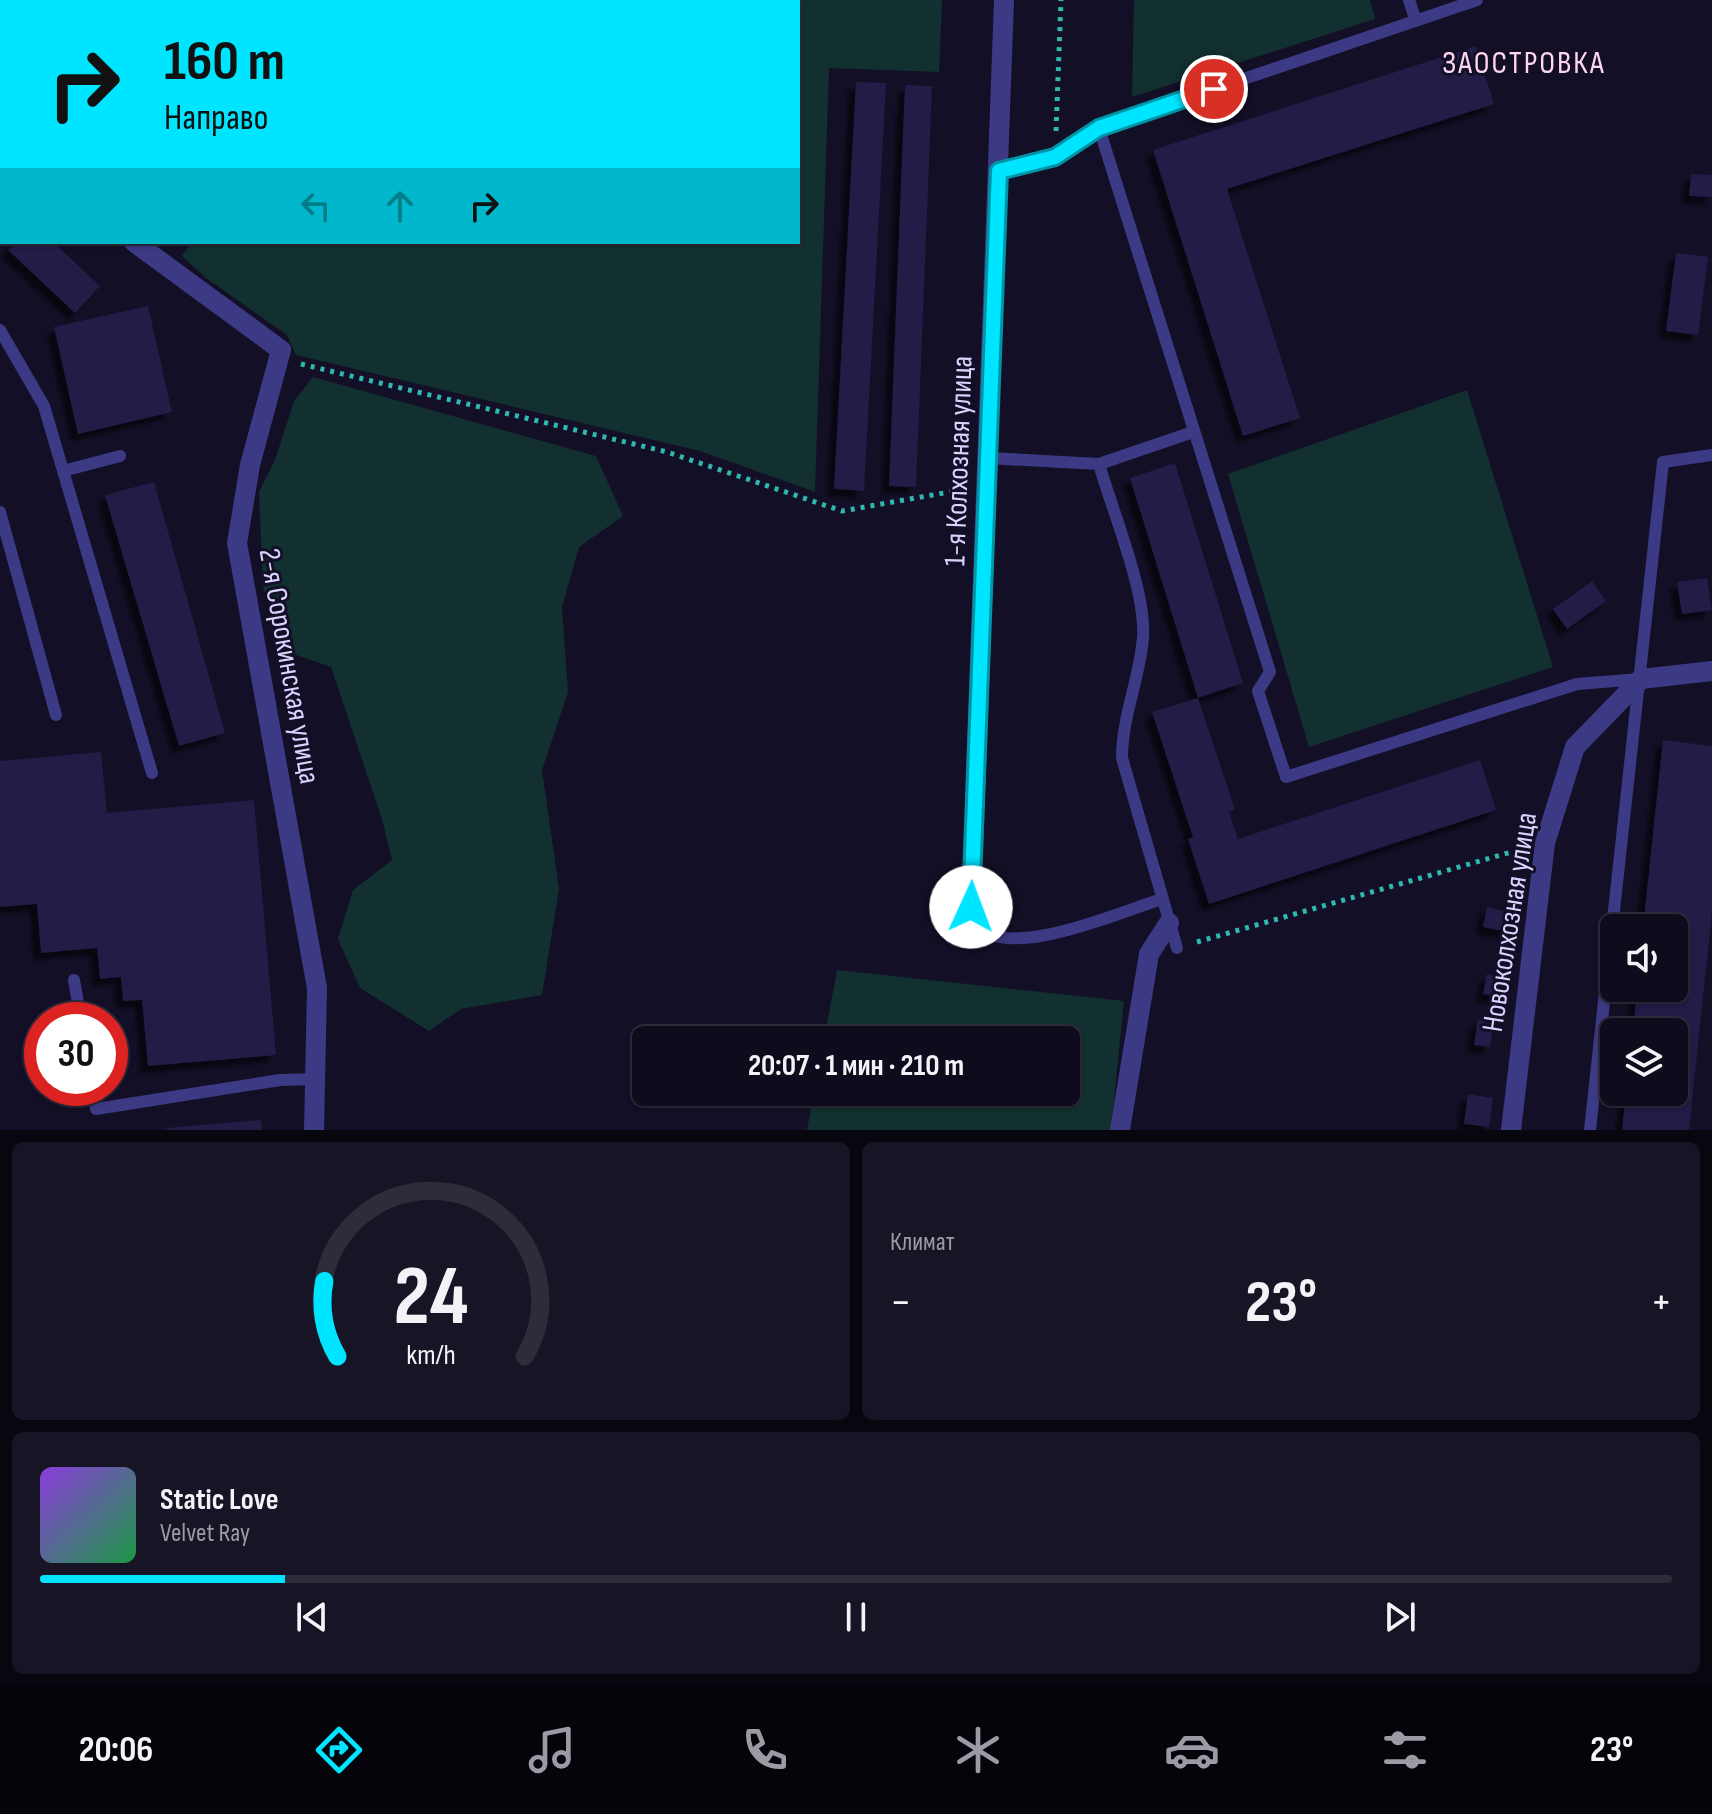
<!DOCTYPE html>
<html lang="ru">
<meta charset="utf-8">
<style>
body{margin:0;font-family:"Sofia Sans Condensed",sans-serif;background:#171425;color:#f1f3f6;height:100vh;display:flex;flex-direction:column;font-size:30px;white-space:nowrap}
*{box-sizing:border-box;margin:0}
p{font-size:26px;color:#9b9ba3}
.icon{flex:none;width:44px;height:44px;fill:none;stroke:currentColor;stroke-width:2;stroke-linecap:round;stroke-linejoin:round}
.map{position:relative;height:1130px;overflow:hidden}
.details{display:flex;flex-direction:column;gap:12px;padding:12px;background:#08060f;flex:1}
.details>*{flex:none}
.banner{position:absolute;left:0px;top:0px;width:800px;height:244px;box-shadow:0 2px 6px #0004,0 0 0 2px #2e2b3b;background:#00e5ff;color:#111;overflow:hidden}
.buttons{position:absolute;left:1600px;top:914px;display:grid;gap:16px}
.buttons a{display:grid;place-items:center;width:88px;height:88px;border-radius:12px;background:#0e0b1c;box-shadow:0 2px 6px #0004,0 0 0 2px #2e2b3b;font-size:40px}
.speed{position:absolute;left:24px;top:1002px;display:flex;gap:16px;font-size:40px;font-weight:700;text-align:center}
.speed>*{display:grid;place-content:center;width:104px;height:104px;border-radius:50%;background:#0e0b1c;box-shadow:0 2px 6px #0004,0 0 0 2px #2e2b3b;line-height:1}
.speed .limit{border:12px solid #d22;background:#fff;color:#111}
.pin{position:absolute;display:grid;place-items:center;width:68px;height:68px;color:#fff;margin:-34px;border:4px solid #fff;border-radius:50%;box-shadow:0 2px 8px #0007}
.me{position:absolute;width:88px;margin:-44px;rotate:2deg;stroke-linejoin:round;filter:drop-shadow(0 0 6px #0008)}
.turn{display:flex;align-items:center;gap:28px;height:168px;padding:0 32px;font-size:36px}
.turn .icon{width:104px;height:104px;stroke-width:2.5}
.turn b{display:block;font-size:56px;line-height:68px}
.lanes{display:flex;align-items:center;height:76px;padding:0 32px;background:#0003;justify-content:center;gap:40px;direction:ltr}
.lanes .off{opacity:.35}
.big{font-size:60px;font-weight:700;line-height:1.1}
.details .tile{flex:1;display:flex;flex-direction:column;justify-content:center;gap:12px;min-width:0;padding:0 28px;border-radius:12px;background:#171425}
.details .dial{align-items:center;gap:0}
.dial svg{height:208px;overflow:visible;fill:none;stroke:#2e2b3b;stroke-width:7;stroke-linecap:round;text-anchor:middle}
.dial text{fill:#f1f3f6;stroke:none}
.song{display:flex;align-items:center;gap:24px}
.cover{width:96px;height:96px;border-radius:12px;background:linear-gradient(135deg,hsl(270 70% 55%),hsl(140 70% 35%))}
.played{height:8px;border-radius:4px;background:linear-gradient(90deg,#00e5ff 15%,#2e2b3b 15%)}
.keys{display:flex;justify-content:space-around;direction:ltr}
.heat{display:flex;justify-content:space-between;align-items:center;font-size:44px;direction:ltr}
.details .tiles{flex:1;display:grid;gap:12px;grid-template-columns:1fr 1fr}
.tile:last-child{grid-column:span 2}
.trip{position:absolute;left:632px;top:1026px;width:448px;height:80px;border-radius:12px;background:#0e0b1c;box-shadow:0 2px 6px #0004,0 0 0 2px #2e2b3b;font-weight:700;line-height:80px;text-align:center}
.tabs{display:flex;height:128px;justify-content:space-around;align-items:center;background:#06040b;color:#9b9ba3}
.tabs .icon{width:56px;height:56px}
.tabs .active{color:#00e5ff}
.tabs b{font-size:36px;color:#f1f3f6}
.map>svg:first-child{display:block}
.green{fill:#12302f}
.building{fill:#241b47;filter:url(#shadow)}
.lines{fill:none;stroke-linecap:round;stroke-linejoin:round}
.path{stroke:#2fb8b0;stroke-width:5;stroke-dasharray:4 6;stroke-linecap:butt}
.lane{stroke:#3d3a85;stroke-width:12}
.street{stroke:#3d3a85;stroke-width:20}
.secondary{stroke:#6f6bff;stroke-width:20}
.route-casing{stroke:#0095a6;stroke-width:20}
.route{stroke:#00e5ff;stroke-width:14}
.labels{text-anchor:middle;stroke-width:6;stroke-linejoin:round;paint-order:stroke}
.street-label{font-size:30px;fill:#d9d4ff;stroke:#130f26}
.neighbourhood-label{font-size:32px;letter-spacing:2px;fill:#ffd6f0;stroke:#130f26}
</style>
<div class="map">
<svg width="1712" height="1130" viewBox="0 0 1712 1130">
<defs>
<filter id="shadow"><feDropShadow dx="-7" dy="7" stdDeviation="2" flood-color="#0009"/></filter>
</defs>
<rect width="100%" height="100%" fill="#130f26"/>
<path class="green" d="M339,0H942L939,72L829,68L815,492L700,451L296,355L287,335L206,278L182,256L192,242H798V2Z
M1134,0H1370L1375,19L1132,97Z
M313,377L596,456L623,516L579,547L562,607L568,692L542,770L559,889L542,995L461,1009L429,1031L360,988L338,939L353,890L392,860L382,819L331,667L285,651L263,587L259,492L275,460L294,401Z
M1467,390L1553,667L1309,747L1228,474Z
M837,970L1124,1001L1111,1130H807L814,1092H1066V1040H824Z"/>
<path class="building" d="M1476,46L1494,104L1227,189L1300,418L1243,436L1153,150Z
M856,82L886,83L864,491L834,489Z
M905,85L932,86L916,487L889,486Z
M1691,174L1712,175V197L1689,196Z
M16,242H53L100,286L75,313L8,250Z
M1676,253L1708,257L1698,335L1666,331Z
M148,306L172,412L78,434L54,327Z
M1175,463L1243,683L1198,698L1235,810L1229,812L1238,839L1480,760L1496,810L1209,904L1188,839L1193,837L1152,712L1198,698L1130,478Z
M154,482L225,733L179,746L105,495Z
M1707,578L1712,610L1682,614L1677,582Z
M1592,581L1606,601L1567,629L1553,609Z
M1663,740L1712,746V912L1689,1130H1622L1626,1092H1674V1032H1633L1637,988H1674V928H1643Z
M101,752L107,813L254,800L276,1055L148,1066L142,1000L123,1001L121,977L100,979L97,948L41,953L37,904L0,907V761Z
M1487,907L1517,914L1513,933L1483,927Z
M1487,974L1505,977L1502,997L1483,994Z
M1478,1019L1494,1021L1490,1047L1474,1045Z
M1468,1094L1493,1098L1489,1127L1464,1124Z
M261,1120L262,1130H167V1128Z"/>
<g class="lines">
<path class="path" d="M1056,131L1061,0
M301,364L667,452L842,511L961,490
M1197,942L1522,849"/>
<path class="lane" d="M1409,0L1416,21
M292,2V0
M1099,128L1270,672L1258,691L1286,777L1577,684L1640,679
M999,171L1055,157L1099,128L1477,0
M0,330L44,406L152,773
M988,458L1099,464L1193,432
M1099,464C1112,510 1146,591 1143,637C1140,678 1122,716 1122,758L1177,948
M63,471L120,456
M0,512L56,715
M975,925C1009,962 1119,912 1162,899
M74,980L81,1020
M92,1088L96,1109L280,1080L315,1079
M1590,1130L1663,462L1712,455"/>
<path class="street" d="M134,242L281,350L250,465L237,543L317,988L314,1130
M975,925L971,907L1004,0
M1120,1130L1149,954L1169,923
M1511,1130L1545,843L1575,747L1641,679L1712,671"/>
<path class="secondary" d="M174,2L176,0
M0,173L2,171"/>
</g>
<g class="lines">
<g class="route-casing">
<path id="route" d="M971,907L999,171L1055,157L1099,128L1214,89"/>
</g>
<use href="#route" class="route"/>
</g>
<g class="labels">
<g class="street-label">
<text transform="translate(958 461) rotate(-88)" y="10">1-я Колхозная улица</text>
<text transform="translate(290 666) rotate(80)" y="10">2-я Сорокинская улица</text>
<text transform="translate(1509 922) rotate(-81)" y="10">Новоколхозная улица</text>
</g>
<g class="neighbourhood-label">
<text x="1524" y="73">ЗАОСТРОВКА</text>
</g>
</g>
</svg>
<div class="buttons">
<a><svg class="icon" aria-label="sound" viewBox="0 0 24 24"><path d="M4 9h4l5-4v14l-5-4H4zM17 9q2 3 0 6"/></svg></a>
<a><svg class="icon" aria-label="layers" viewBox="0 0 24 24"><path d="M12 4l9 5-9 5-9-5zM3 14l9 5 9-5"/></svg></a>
</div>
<div class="speed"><div class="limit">30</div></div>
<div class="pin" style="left:1214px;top:89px;background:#d93025"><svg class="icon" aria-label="arrive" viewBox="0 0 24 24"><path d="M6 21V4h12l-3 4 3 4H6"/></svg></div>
<svg class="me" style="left:971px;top:907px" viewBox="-20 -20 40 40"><circle r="19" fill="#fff"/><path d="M0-13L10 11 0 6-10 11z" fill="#00e5ff"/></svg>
<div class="trip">20:07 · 1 мин · 210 m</div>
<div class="banner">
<div class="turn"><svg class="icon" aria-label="right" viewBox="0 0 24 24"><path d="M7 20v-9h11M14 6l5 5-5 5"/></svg><div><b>160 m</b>Направо</div></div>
<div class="lanes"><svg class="icon off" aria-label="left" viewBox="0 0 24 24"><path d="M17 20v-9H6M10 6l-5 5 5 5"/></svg><svg class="icon off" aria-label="ahead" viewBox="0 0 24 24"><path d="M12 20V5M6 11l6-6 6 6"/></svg><svg class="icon" aria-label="right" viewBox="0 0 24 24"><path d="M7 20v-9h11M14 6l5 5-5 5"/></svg></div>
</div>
</div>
<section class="details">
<div class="tiles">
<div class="tile dial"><svg viewBox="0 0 100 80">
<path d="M14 69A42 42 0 1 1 86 69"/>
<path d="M14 69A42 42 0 0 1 9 40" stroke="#00e5ff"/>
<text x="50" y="56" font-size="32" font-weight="700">24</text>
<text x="50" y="72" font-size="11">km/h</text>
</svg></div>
<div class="tile"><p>Климат</p>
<div class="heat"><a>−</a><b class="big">23°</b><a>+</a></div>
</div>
<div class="tile">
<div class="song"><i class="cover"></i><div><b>Static Love</b><p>Velvet Ray</p></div></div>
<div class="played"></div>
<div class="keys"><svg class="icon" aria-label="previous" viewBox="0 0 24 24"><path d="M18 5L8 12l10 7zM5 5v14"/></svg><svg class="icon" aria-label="pause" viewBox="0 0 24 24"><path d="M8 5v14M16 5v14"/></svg><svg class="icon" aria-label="next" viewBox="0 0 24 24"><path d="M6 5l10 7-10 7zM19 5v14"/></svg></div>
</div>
</div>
</section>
<nav class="tabs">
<b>20:06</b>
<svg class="icon active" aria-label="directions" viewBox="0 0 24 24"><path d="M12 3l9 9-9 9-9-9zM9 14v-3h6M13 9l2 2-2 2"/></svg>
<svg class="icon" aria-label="music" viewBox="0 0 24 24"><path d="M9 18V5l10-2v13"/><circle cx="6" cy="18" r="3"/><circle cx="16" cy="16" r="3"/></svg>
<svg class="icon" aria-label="phone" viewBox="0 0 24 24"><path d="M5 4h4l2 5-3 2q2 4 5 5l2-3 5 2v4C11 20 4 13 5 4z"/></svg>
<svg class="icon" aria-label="climate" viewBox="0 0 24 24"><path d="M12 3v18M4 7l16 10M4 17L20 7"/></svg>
<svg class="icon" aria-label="car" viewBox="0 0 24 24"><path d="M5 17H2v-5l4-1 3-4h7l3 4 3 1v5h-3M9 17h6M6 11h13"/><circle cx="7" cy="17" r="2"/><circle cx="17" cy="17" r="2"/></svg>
<svg class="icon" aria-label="filters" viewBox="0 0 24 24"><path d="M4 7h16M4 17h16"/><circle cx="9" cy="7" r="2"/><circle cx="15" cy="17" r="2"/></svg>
<b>23°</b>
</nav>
